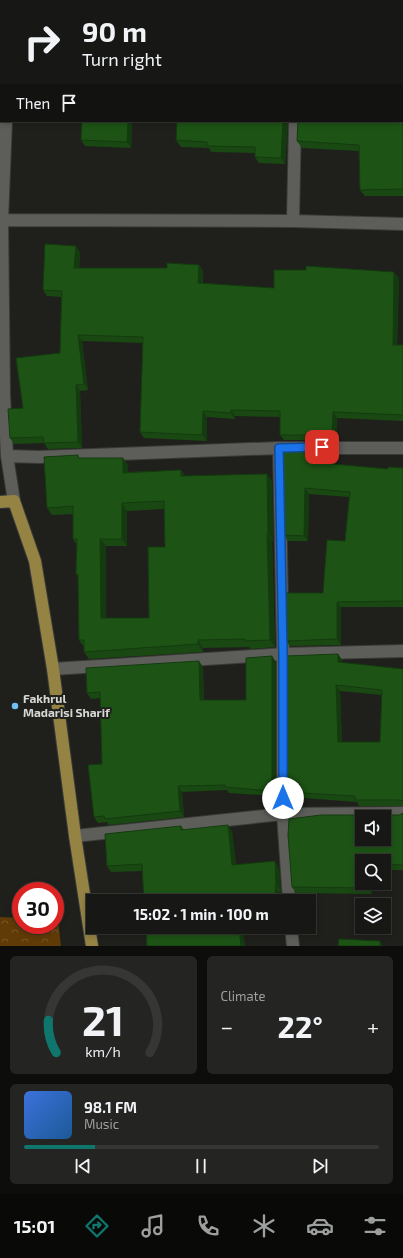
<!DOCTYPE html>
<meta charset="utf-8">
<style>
body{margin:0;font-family:"Exo 2",sans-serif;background:#242522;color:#f1f3f6;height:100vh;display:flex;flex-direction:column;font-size:15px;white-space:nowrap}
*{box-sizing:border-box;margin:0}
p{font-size:13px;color:#9ea0a0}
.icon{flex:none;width:22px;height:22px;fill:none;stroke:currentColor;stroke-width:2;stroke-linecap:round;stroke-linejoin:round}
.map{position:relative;height:946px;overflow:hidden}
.drawer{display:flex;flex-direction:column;gap:10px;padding:10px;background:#0d0d0c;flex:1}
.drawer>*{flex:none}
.banner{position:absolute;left:0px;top:0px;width:403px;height:122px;box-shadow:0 2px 6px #0003,0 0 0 1px #363734;background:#171815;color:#f1f3f6;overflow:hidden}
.controls{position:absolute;left:355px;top:810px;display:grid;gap:8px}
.controls a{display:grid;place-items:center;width:36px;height:36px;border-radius:0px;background:#171815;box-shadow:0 2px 6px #0003,0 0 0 1px #363734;font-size:20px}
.speed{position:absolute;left:12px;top:882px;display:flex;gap:8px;font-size:20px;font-weight:700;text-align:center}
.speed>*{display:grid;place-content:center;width:52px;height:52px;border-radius:50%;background:#171815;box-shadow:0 2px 6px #0003,0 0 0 1px #363734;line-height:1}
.speed .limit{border:6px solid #d22;background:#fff;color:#111}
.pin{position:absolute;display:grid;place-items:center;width:34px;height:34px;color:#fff;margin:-17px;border-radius:8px;box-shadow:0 2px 6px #0006}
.me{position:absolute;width:44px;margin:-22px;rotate:0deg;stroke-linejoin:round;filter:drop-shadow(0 0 3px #0008)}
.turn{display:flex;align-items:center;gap:14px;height:84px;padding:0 16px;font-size:18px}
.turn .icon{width:52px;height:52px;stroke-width:2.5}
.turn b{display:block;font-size:28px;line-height:34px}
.then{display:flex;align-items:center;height:38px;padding:0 16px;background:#0003;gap:8px;font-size:15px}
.big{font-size:30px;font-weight:700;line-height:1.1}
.drawer .widget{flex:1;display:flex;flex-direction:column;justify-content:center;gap:6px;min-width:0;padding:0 14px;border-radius:6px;background:#242522}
.drawer .dial{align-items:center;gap:0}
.dial svg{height:104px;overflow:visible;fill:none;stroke:#363734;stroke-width:7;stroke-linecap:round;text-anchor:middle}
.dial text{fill:#f1f3f6;stroke:none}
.song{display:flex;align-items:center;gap:12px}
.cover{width:48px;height:48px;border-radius:6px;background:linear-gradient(135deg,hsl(220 70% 55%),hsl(210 70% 35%))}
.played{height:4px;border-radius:2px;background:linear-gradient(90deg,#0f766e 20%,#363734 20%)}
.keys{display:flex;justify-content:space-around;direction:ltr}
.heat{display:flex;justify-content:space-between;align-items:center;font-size:22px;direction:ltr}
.drawer .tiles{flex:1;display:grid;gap:10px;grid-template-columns:1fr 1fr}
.widget:last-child{grid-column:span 2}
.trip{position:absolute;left:86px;top:894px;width:230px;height:40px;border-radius:0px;background:#171815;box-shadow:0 2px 6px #0003,0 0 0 1px #363734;font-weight:700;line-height:40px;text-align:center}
.dock{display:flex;height:64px;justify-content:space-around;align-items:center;background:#090a08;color:#9ea0a0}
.dock .icon{width:28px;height:28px}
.dock .active{color:#0f766e}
.dock b{font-size:18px;color:#f1f3f6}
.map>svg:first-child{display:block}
.park{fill:url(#park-crowns)}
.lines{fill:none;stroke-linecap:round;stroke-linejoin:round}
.minor-casing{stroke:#3a3b38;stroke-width:14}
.major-casing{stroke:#3a3b38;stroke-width:14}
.minor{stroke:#5d5e59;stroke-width:12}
.major{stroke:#948343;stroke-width:12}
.wall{fill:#194812;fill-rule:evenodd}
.shaded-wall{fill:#143b0f}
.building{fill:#1d5415;stroke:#143b0f;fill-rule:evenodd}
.route-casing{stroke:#114b97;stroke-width:10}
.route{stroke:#1a73e8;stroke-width:7}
.poi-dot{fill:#71c1f5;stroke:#1f201c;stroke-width:1.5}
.labels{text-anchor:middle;stroke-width:4;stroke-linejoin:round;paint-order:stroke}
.poi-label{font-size:12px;font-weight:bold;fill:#d7d7d5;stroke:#1f201c;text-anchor:start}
</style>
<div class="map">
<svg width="403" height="946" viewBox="0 0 403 946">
<defs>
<pattern id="park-crowns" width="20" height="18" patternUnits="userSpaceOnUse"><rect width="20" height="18" fill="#603b06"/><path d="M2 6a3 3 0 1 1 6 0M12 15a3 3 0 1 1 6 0" fill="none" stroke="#765729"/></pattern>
</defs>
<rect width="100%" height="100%" fill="#1f201c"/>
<path class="park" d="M0,917L21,918V925H55V920H58L61,946H0Z"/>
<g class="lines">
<g class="minor-casing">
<path id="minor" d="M9,1V0
M296,1V0
M6,121L2,220L4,395L7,456L14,501
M0,220L293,221L403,224
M293,221L295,121
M279,448L283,654V814L289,901
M7,456L39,457L279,448H403
M53,669L283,654L403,651
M75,836L283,814L403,813
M291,927L293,946"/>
</g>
<g class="major-casing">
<path id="major" d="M0,502L14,501L35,561L53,669L75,836L92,946"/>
</g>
<use href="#minor" class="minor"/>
<use href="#major" class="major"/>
</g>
<path class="wall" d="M403,95V196H365L360,190L359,151L302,148L297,141Z
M82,121H132L131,148L85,146L81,140Z
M288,121L285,164L259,163L255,157V153L211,152L209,148L181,147L176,140Z
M80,252L79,268H167L199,265L203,271V283L274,288L399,278L397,345H403V421L337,418L336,440H284L280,435V417L235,416V419L207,417V441L144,438L140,432L143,343L82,341L88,390L80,391L82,448L48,449L44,443L14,444L10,438L23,408L60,353L61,297L47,296L43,290Z
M283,450H332L336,456V464L388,469L403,468V607H341V645L290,646L286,641L323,593L345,541L349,497L309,494L308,541H288L284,535Z
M78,455L79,458L128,465V472L181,470L185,476L267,474L272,481L273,541H272L275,647L250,649L249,647L203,648V652L89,659L84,652V647L79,640L78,577L76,574L77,545L73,539V514L52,515L47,508ZM164,509L165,547L149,618H106V546H127V511Z
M338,654L342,660V663L403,669V806H359L357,802L290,797L286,792ZM340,691L382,695L380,742H342Z
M276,662V796L229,793L227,790L182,792L184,817L109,825L107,822L98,823L94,817L102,764L100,698L91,699L87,693L203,667L204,700H246Z
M403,813V870H384V861H362L372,883V894L296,893L292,887Z
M181,826L184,830L232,831L236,865L279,868L281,892H279L280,901H144L142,871L111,872L107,866Z
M146,927H283V928L243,933L245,946H147Z"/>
<path class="shaded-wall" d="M385,0H391V1H385Z
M128,121H132L131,148L127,142Z
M283,121H288L285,164L281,158Z
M76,246L80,252L79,274L74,268Z
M199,265L203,271L202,289L198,283Z
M394,272L399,278L397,351L393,345Z
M78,335L82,341L88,390L84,384Z
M76,385L80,391L82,448L78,442Z
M231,410L235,416V419L231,413Z
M203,411L207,417V441L202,435Z
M333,412L337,418L336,440L332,435Z
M332,450L336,456V470L332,464Z
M123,458L128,465V480L123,473Z
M181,470L186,478L181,476Z
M267,474L272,481L273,541L268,533Z
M305,488L309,494L308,541L304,536Z
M122,503L127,511V546L122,539Z
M267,533L272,541L275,647L270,640Z
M100,539L106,546V625L101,618Z
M337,602L341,607V645L337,639Z
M198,640L203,648V652L198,644Z
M338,654L342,660V668L338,662Z
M272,656L276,662V796L272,791Z
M199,661L203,667L204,706L200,700Z
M336,685L340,691L342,748L338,742Z
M178,786L182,792L184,817L180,811Z
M228,825L232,831L237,871L232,865Z
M275,861L279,868L281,892L276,886Z
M368,883H372V894L368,888Z
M275,886L279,892L280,901H276Z
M239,927L243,933L245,946H241Z
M380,941L383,946H380Z"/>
<path class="building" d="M15,0H193L194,1H15Z
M201,0H269V1H200Z
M329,0H385V1H329Z
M402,95H403V189L360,190L359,145L297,141L298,121H402Z
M82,121H128L127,142L81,140Z
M177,121H283L281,158L255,157V147L207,146V142L176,140Z
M45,244L76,246L74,268H167V263L199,265L198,283L274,288V270H306V266L394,272L393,345H403V415L333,412L332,435H280V411L231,410V413L203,411L202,435L140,432L143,337L78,335L84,384L76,385L78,442L44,443L43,437L10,438L8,409L23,408L16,358L60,353L62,291L43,290Z
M283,450H332V464L388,469V467L403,468V601L337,602V639L286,641L285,593H323L327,540L345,541L350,492L305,488L304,536L284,535Z
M78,455V458H123V473L181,470V476L267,474L268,533H267L270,640L245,641V639L198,640V644L84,652V640H79L78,574H76L77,539H73V506L47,508L44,457ZM164,501L165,547H148L149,618H101L100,539H122V503Z
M338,654V662L403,669V801L399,800H355V796L286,792V656ZM336,685L382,690L380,742H338Z
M272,656V791L225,787V785L178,786L180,811L105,819L104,816L94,817L88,765L102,764L100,692L87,693L86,668L199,661L200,700H246V658Z
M403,813V865L384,864V861H362V883H368V888L292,887L288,835L289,819L321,815H399ZM362,817H384V839H362Z
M228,825L232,865L275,861L276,886H275L276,901H144L142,864L107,866L105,834L181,826V830Z
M146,927H239L241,946H147Z
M339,939L380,941V946H338Z"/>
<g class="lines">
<g class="route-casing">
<path id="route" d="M283,798V654L279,448L322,447"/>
</g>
<use href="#route" class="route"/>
</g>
<circle class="poi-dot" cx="15" cy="706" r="4"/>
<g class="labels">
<g class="poi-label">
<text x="23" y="703">Fakhrul<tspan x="23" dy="14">Madarisi Sharif</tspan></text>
</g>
</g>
</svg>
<div class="controls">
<a><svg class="icon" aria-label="sound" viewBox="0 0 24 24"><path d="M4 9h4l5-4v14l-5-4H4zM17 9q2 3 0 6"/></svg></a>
<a><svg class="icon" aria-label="search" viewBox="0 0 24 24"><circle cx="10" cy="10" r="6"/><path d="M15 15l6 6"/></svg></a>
<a><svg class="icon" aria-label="layers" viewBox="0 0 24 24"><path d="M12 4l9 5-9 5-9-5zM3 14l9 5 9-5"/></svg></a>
</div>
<div class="speed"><div class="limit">30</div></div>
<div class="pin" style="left:322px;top:447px;background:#d93025"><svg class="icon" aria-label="arrive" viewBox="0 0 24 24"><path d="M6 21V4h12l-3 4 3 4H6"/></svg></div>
<svg class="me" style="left:283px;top:798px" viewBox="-20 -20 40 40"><circle r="19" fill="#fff"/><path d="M0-13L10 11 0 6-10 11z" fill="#1a73e8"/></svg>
<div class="trip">15:02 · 1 min · 100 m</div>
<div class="banner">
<div class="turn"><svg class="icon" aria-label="right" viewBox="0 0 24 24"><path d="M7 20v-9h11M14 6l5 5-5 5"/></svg><div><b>90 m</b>Turn right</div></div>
<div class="then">Then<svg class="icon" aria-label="arrive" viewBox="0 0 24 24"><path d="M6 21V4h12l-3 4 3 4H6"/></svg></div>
</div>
</div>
<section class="drawer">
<div class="tiles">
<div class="widget dial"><svg viewBox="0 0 100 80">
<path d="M14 69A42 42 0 1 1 86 69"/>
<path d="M14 69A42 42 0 0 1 8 44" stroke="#0f766e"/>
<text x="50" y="56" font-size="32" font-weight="700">21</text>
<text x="50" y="72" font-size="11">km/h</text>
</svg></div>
<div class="widget"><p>Climate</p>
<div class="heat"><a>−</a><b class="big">22°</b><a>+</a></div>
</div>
<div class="widget">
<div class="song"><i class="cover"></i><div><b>98.1 FM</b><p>Music</p></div></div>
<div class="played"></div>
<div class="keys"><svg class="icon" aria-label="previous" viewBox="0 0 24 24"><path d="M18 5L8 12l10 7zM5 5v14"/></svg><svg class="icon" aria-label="pause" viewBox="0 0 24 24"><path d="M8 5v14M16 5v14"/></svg><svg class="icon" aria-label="next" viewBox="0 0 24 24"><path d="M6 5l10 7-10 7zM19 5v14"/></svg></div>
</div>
</div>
</section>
<nav class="dock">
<b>15:01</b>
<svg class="icon active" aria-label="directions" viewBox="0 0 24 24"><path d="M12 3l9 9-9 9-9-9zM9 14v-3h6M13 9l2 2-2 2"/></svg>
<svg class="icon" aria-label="music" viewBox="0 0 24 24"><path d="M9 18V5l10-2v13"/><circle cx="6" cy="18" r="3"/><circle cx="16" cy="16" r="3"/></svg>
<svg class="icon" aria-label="phone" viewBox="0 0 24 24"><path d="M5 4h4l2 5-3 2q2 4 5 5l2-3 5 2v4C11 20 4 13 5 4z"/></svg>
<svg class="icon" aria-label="climate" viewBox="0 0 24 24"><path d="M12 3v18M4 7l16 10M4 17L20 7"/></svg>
<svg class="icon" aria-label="car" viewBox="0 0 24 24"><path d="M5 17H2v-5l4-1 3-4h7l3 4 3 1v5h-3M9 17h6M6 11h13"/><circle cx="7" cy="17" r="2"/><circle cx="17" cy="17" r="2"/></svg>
<svg class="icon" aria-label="filters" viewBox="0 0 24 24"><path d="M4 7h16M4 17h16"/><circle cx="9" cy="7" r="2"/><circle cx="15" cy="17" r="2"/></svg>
</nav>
